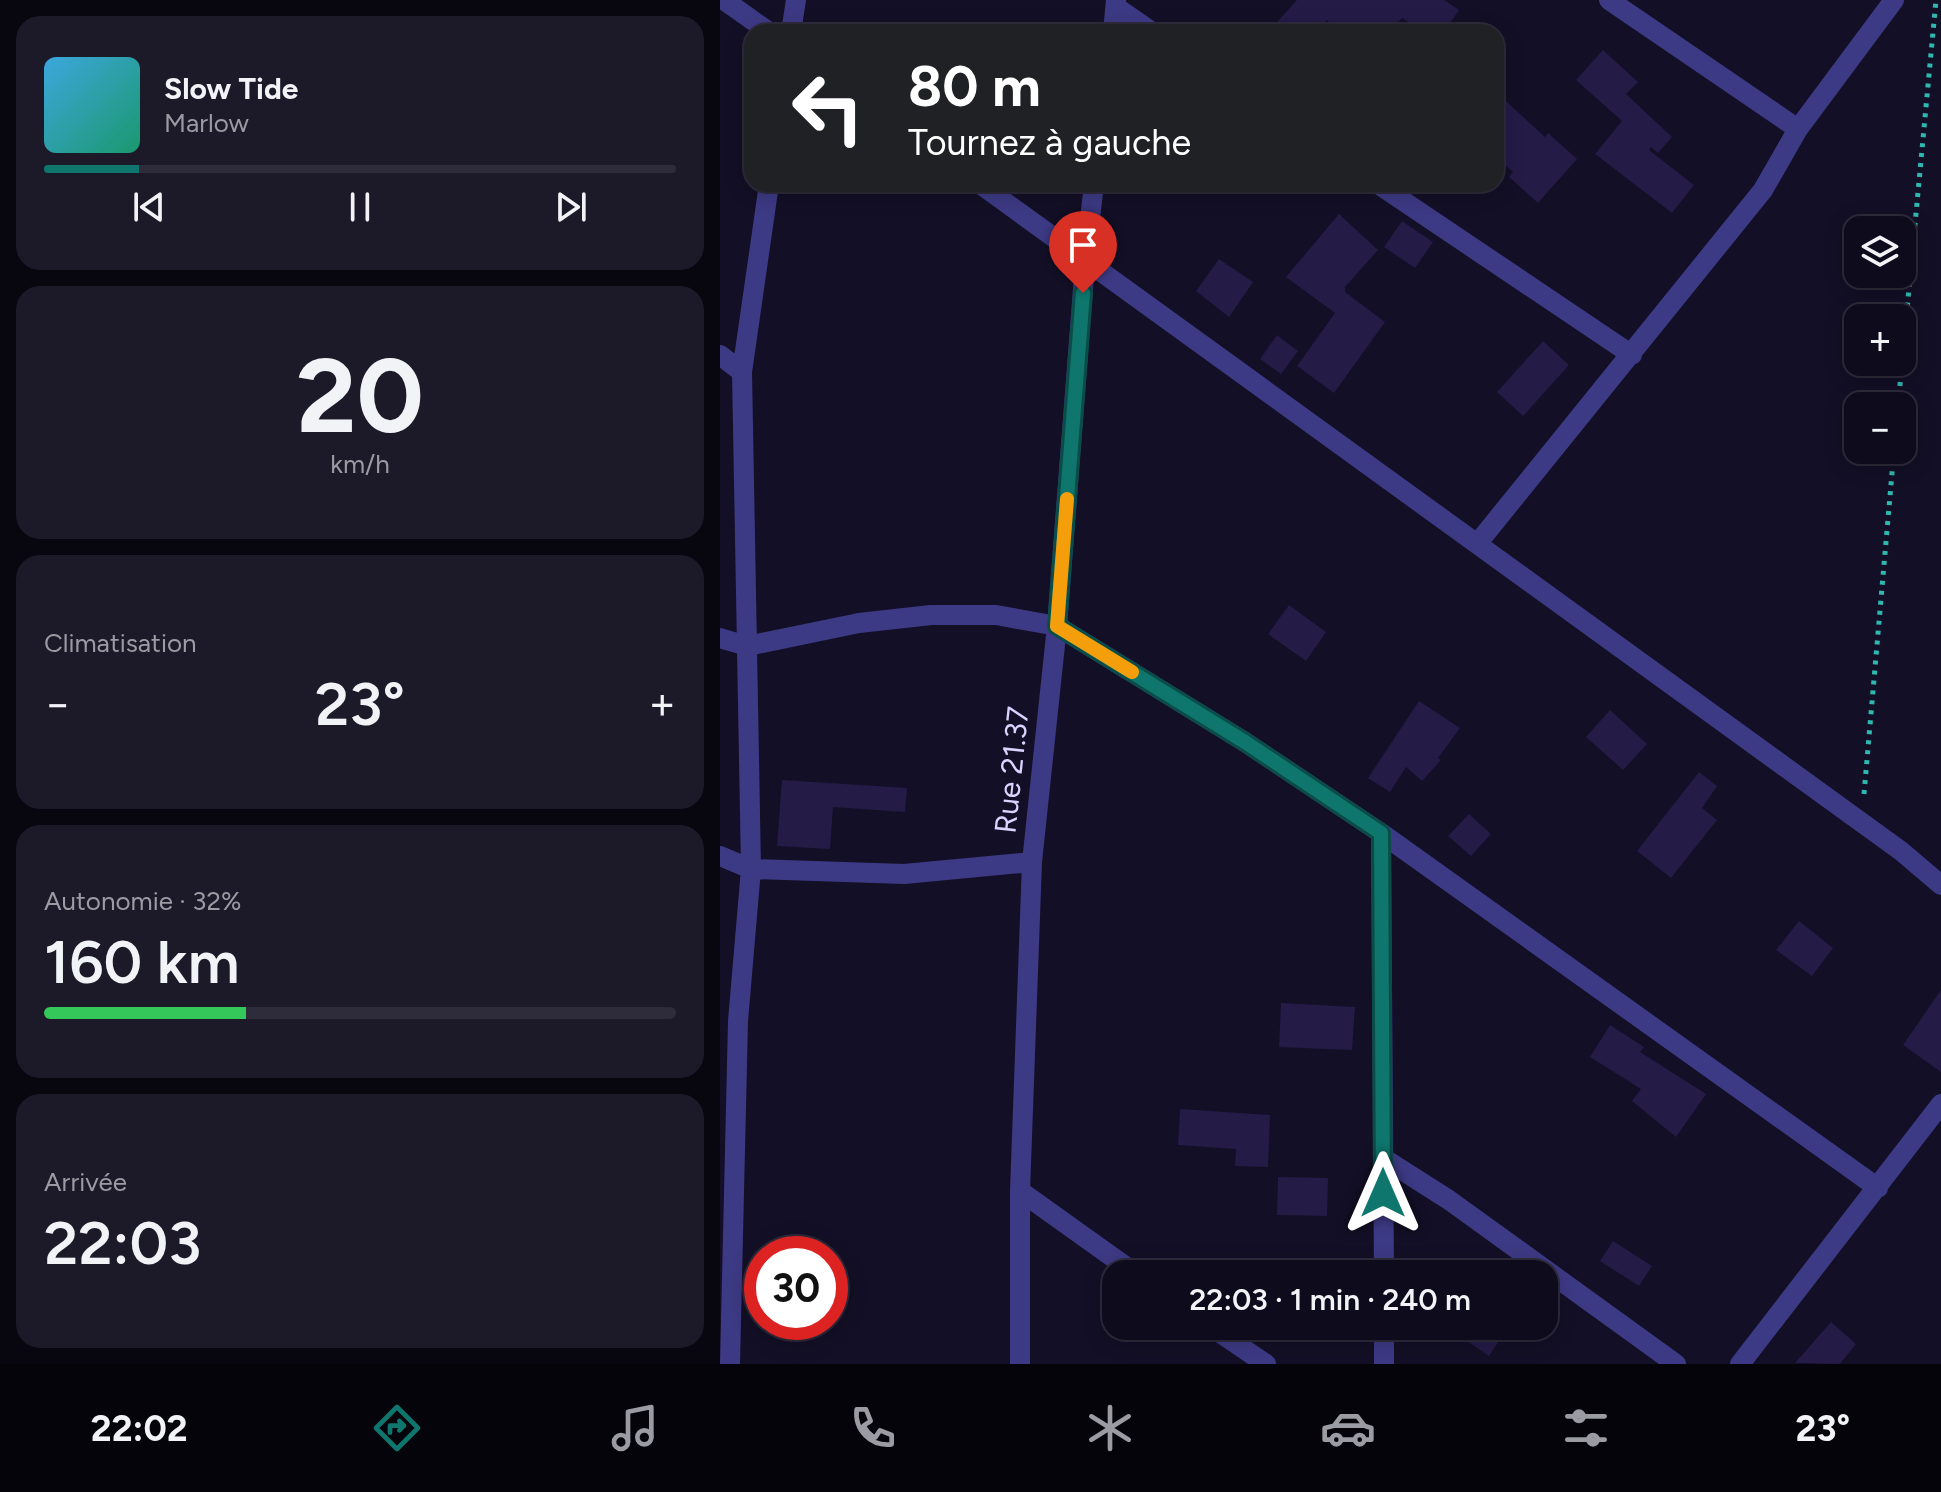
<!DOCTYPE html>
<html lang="fr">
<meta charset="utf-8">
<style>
body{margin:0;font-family:Figtree,sans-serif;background:#1c1929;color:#f1f3f6;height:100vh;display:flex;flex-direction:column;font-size:30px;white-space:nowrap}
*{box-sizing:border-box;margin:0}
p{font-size:26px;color:#9b9ba3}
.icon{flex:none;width:44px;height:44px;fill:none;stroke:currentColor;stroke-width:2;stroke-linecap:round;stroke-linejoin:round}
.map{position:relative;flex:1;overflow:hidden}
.details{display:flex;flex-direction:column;gap:16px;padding:16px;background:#08060f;width:720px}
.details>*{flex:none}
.banner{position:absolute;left:24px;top:24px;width:760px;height:168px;border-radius:24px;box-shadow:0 4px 20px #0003,0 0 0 2px #2e2b3b;background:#202124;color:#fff;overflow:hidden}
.buttons{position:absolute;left:1124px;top:216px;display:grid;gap:16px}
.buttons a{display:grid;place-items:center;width:72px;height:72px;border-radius:16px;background:#0e0b1c;box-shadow:0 4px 20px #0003,0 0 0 2px #2e2b3b;font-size:40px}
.speed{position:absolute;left:24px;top:1236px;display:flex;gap:16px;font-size:40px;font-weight:700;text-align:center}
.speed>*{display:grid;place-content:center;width:104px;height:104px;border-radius:50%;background:#0e0b1c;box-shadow:0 4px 20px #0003,0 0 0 2px #2e2b3b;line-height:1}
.speed .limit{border:12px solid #d22;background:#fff;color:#111}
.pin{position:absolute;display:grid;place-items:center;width:68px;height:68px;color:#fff;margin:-82px -34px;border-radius:50% 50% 50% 0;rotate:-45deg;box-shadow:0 0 8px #0007}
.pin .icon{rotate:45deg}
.me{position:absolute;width:88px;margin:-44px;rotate:0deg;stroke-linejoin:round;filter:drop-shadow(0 0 6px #0008)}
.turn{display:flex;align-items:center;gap:28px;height:168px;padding:0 32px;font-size:36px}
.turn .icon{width:104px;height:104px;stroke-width:2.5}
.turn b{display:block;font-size:56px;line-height:68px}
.big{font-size:60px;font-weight:600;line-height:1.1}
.details .card{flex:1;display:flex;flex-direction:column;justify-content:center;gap:12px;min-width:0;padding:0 28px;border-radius:24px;background:#1c1929}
.details .dial{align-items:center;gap:0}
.dial b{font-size:104px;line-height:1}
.song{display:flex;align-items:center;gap:24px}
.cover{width:96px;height:96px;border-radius:12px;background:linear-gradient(135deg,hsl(200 70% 55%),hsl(160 70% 35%))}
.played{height:8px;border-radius:4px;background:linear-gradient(90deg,#0f766e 15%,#2e2b3b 15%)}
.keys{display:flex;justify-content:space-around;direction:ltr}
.heat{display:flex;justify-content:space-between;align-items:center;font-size:44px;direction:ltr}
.charge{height:12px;border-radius:6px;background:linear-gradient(90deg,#34c759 32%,#2e2b3b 0)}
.trip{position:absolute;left:382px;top:1260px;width:456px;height:80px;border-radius:24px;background:#0e0b1c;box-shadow:0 4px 20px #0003,0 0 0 2px #2e2b3b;font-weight:600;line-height:80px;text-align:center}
.menu{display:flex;height:128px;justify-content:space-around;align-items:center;background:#06040b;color:#9b9ba3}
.menu .icon{width:56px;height:56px}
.menu .current{color:#0f766e}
.menu b{font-size:36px;color:#f1f3f6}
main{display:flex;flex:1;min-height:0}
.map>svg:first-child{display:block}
.building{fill:#241b47}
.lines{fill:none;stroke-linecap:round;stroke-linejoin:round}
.path{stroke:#2fb8b0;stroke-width:5;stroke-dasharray:4 6;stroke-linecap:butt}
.street{stroke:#3d3a85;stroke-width:20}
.route-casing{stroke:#0a4d48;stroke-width:20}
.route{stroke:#0f766e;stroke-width:14}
.slow{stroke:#f59e0b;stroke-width:14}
.labels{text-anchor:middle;stroke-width:8;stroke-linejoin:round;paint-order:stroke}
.street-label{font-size:30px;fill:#d9d4ff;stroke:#130f26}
</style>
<main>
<section class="details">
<div class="card">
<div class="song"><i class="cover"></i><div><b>Slow Tide</b><p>Marlow</p></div></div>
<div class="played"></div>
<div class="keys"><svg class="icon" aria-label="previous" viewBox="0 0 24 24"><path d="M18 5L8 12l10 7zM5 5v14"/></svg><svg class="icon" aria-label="pause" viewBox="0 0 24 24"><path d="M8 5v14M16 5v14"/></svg><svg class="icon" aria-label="next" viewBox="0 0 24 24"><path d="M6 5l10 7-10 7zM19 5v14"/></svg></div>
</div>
<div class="card dial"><b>20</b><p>km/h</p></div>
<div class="card"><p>Climatisation</p>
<div class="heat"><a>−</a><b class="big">23°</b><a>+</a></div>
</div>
<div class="card"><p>Autonomie · 32%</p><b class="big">160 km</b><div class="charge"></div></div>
<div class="card"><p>Arrivée</p><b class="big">22:03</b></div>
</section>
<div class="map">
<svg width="1221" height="1364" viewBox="0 0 1221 1364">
<rect width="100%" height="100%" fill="#130f26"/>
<path class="building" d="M577,0H724L739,10L724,32H703L682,18L669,32H620L607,20L595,32H548Z
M883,50L918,82L906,94L952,137L938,153L931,147L929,150L974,185L952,213L875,154L902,121L856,80Z
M776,92L825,137L828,133L857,159L818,203L789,177L793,172L776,157Z
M619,214L658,250L625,287V292L665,322L614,393L577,366L615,313L566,277Z
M682,221L713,242L695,268L664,247Z
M499,259L533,282L509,317L476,291Z
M557,335L578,351L561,374L540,359Z
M823,341L849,365L803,416L777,392Z
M569,605L606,632L586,661L548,634Z
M699,701L740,728L718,758L721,760L702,781L686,767L670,792L648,778Z
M890,710L927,744L903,770L866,737Z
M979,772L997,786L982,808L997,820L951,878L917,851Z
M62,780L187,788L185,812L113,807L110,849L57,846Z
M749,814L771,834L751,856L728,836Z
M1079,921L1113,948L1092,976L1056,950Z
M1221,990V1072L1183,1045Z
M561,1003L635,1007L632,1050L559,1047Z
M890,1025L924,1047L920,1052L986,1094L956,1137L912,1101L921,1089L870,1057Z
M460,1109L550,1115L548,1167L515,1166L516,1149L458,1145Z
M558,1177L608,1178L607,1216L557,1215Z
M893,1241L932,1266L919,1286L880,1261Z
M1111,1322L1136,1344L1120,1364L1075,1363Z
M725,1326H789L769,1356Z"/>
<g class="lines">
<path class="path" d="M1178,406L1216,0
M1144,794L1174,450"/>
<path class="street" d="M4,0L49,32
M889,0L1078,129
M396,7L432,32
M71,32L76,0
M393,32L396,0
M49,184L22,372L31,869L184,874L312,862
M260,184L1181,851L1221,885
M658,184L912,355
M0,355L22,372
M757,544L1043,190L1078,129L1174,0
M0,638L27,646L139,623L211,615H276L337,626L525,742L661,833L1158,1188
M661,833L664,1274
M0,856L31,869L18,1021L10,1364
M663,1158L729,1200L956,1364
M300,1191L416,1274
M490,1326L546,1364
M664,1326V1364
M300,1364V1191L312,862L337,626L365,263L374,184
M1020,1364L1221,1104"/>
</g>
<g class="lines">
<g class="route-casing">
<path id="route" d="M363,293L337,626L525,742L661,833L663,1193"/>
</g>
<use href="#route" class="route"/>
<path class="slow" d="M347,499L337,626L412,672"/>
</g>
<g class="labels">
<g class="street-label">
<text transform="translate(292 770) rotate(-84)" y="10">Rue 21.37</text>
</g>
</g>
</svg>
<div class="buttons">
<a><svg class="icon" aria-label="layers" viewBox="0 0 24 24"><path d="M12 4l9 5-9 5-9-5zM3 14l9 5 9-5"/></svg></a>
<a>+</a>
<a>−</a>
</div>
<div class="speed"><div class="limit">30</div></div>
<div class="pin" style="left:363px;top:293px;background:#d93025"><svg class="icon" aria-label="arrive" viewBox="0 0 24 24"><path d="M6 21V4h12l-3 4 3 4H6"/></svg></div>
<svg class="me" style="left:663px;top:1193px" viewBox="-20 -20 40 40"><path d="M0-17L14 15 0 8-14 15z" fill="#0f766e" stroke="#fff" stroke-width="4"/></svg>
<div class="trip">22:03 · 1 min · 240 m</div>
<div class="banner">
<div class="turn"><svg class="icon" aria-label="left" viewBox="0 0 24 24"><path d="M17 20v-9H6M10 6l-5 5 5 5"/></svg><div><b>80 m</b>Tournez à gauche</div></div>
</div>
</div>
</main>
<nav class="menu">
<b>22:02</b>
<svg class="icon current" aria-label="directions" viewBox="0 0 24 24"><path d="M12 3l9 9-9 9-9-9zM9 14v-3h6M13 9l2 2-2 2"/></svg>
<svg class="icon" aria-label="music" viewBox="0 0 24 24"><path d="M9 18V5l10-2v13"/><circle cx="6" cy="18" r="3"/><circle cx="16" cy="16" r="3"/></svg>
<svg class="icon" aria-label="phone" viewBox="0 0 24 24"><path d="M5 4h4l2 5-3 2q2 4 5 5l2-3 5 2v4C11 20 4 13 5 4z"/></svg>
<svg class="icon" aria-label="climate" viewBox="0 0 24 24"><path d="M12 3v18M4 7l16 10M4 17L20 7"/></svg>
<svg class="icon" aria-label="car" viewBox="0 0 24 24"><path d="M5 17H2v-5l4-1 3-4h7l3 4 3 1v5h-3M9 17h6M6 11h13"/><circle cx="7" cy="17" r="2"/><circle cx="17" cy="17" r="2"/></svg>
<svg class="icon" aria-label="filters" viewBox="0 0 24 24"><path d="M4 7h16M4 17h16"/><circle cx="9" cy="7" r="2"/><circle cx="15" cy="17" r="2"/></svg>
<b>23°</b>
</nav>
